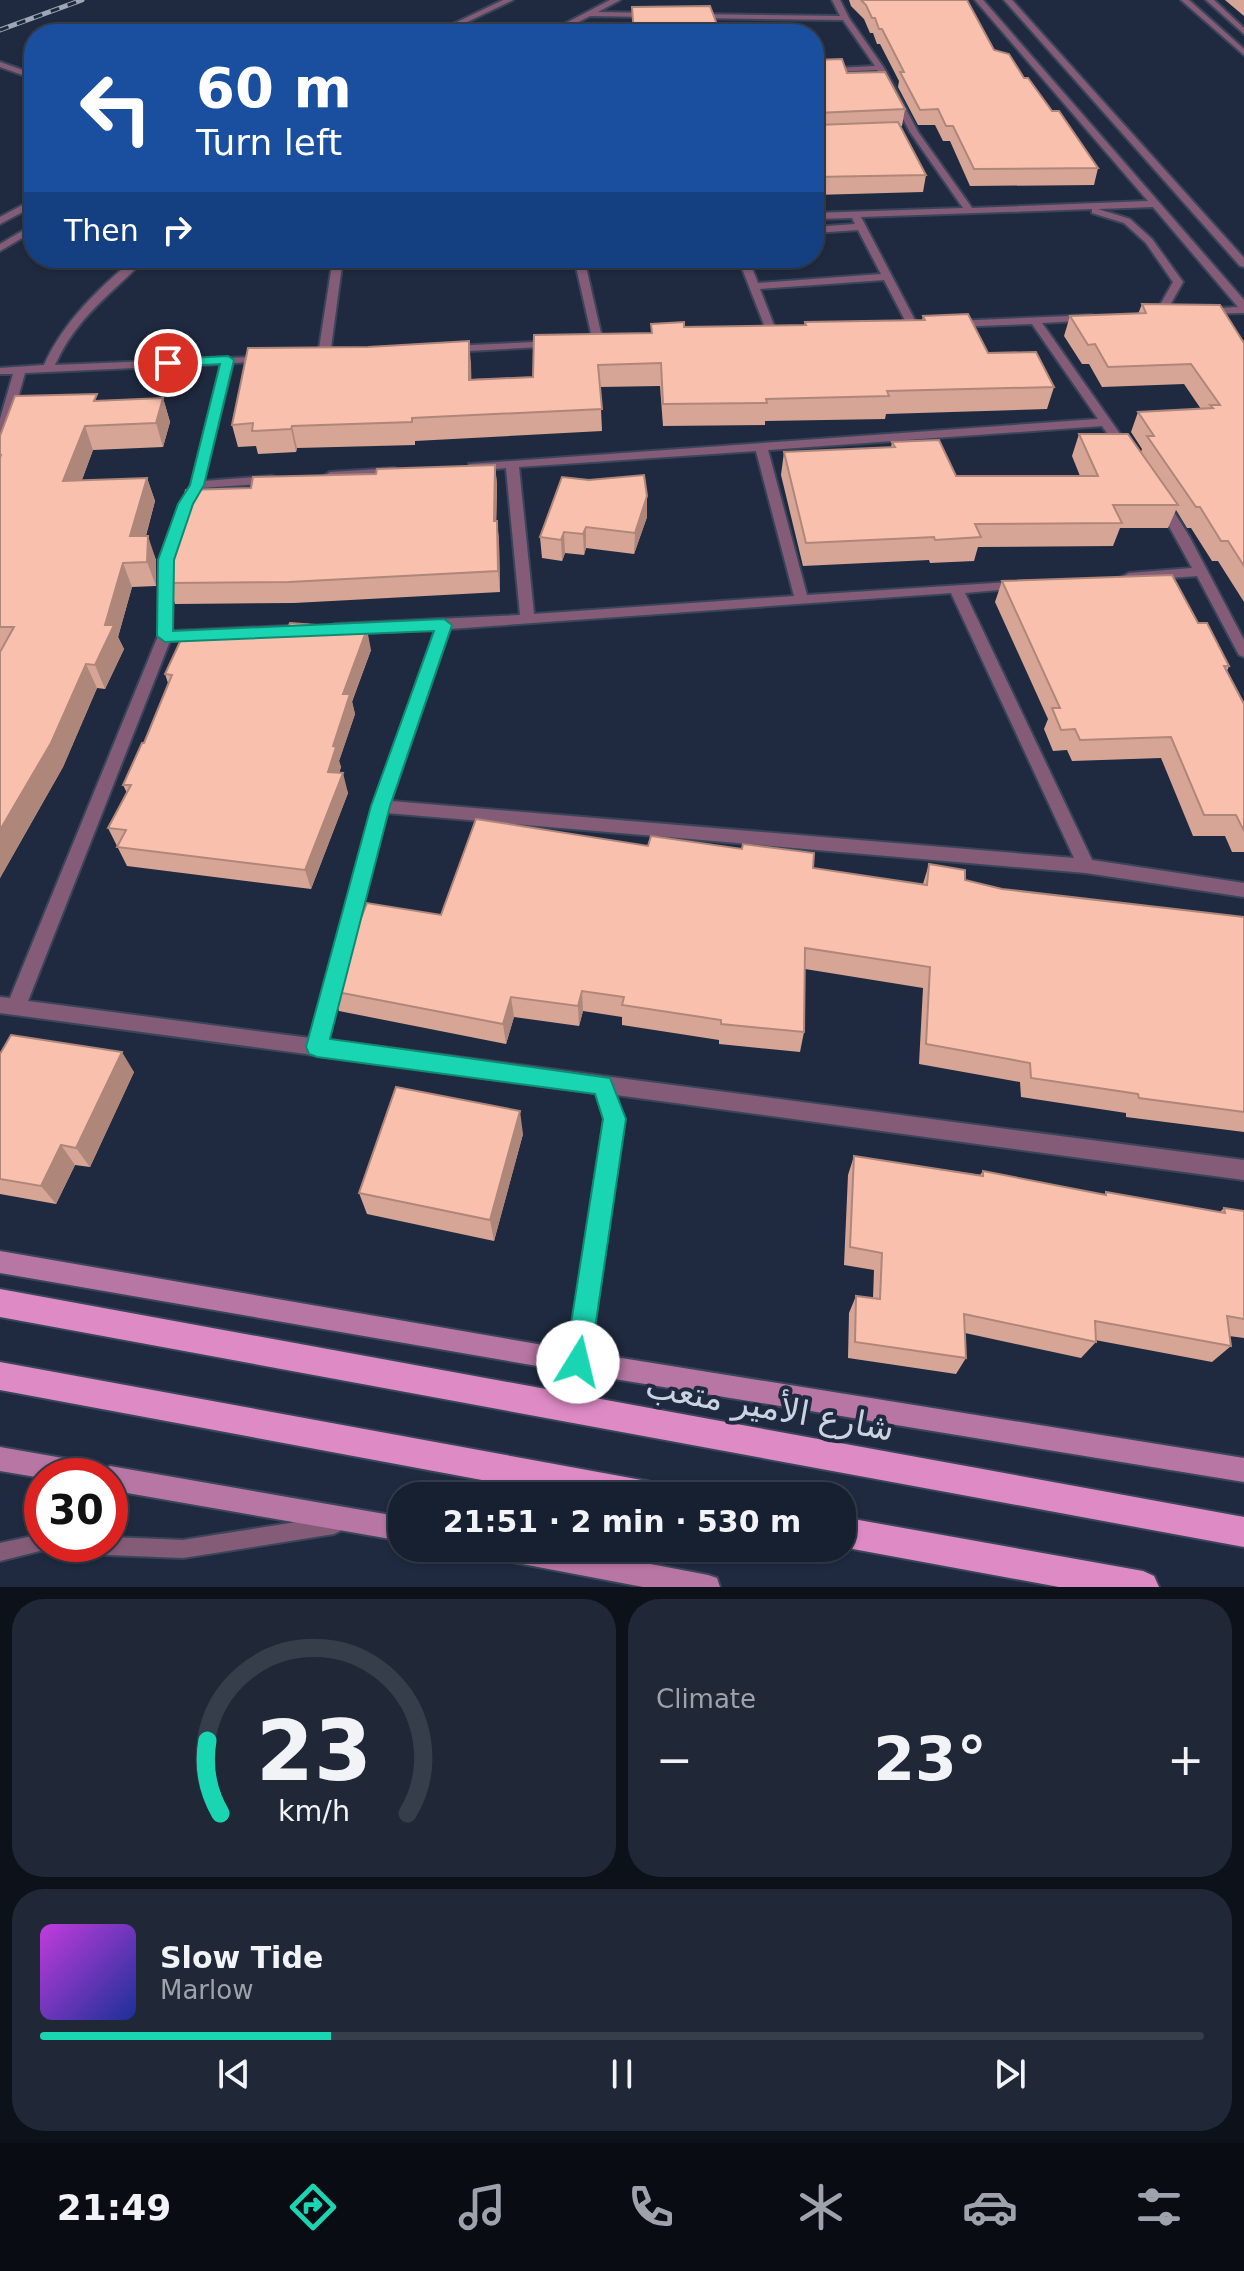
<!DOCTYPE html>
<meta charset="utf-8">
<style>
body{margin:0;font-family:"DejaVu Sans",Vazirmatn,sans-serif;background:#202838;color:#f1f3f6;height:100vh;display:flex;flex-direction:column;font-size:30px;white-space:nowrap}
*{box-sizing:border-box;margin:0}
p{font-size:26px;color:#9ea3ab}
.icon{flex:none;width:44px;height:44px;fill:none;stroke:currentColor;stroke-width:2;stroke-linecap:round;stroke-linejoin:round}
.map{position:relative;height:1587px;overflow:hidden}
.panel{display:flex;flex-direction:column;gap:12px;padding:12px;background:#0d121a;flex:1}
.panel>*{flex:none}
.banner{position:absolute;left:24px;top:24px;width:800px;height:244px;border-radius:32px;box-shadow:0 2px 6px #0004,0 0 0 2px #363e4c;background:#1a4fa0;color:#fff;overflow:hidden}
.speed{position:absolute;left:24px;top:1458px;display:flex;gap:16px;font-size:40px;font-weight:700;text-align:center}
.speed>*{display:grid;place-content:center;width:104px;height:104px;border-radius:50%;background:#172030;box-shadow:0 2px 6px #0004,0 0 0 2px #363e4c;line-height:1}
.speed .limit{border:12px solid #d22;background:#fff;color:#111}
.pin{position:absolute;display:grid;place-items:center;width:68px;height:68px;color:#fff;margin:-34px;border:4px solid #fff;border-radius:50%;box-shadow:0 2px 8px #0007}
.me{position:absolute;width:88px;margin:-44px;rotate:9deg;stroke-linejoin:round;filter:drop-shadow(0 0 6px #0008)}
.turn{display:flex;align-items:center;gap:28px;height:168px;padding:0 40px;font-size:36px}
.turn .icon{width:104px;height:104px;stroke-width:2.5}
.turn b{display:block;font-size:56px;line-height:68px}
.then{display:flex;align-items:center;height:76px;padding:0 40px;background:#0003;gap:16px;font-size:30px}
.big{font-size:60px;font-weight:600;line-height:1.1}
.panel .tile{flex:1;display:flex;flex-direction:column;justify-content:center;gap:12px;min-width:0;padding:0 28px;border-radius:32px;background:#202838}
.panel .dial{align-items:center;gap:0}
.dial svg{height:208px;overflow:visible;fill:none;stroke:#363e4c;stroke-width:7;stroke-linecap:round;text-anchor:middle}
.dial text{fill:#f1f3f6;stroke:none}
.song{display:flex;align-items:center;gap:24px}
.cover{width:96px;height:96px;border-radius:12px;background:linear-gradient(135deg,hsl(290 70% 55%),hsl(230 70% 35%))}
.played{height:8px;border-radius:4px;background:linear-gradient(90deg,#1ad5b2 25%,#363e4c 25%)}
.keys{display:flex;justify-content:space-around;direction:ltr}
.heat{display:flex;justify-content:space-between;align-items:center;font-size:44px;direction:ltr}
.panel .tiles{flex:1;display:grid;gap:12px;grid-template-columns:1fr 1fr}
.tile:last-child{grid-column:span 2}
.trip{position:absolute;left:388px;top:1482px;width:468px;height:80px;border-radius:32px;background:#172030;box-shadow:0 2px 6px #0004,0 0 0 2px #363e4c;font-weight:600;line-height:80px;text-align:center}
.menu{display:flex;height:128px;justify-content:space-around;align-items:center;background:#090d13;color:#9ea3ab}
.menu .icon{width:56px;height:56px}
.menu .current{color:#1ad5b2}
.menu b{font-size:36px;color:#f1f3f6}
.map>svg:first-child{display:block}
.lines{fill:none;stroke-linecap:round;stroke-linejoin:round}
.service-casing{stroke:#3b455a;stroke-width:4}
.minor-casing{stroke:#3b455a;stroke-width:4}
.tertiary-casing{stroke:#3b455a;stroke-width:4}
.secondary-casing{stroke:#3b455a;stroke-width:4}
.primary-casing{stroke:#3b455a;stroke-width:4}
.service{fill:#855c78;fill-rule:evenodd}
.minor{fill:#855c78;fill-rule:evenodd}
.tertiary{fill:#855c78;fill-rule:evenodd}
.secondary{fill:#b776a3;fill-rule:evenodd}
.primary{fill:#de8ac5;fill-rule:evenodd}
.rail-casing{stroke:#9fa7b7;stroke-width:5}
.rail{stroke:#1f2a40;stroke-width:3;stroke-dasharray:9;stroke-linecap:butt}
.wall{fill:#d7a596}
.shaded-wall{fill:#af867a}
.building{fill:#fac0ae;stroke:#af867a;stroke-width:2}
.route{fill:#1ad5b2;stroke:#118a74;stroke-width:2}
.labels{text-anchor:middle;stroke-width:8;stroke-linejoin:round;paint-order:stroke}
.near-street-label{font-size:34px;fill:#cbd3e1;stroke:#1f2a40}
</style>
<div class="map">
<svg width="1244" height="1587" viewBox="0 0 1244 1587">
<rect width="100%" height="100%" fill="#1f2a40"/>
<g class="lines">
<g class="service-casing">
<path id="service" d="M334,1516L340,1519L343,1525L340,1531L334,1534L183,1558L60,1553L54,1550L51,1544H110V1537L183,1540Z
M42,1534V1544H51L48,1549L0,1561V1543Z"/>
</g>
<g class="minor-casing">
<path id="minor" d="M503,0H513L442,34H432Z
M610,0H620L598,12L651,13L655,15L651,17L590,16L555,34H545Z
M832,0H840L849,18L884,68L918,132L972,208L1148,201L975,0H983L1244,300V313L1198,314V310L1202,309L1238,307L1153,207L1098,209L1130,219L1152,239L1183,282L1165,314L1160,317L1155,314L1173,282L1146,243L1124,223L1092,213V209L861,217L918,326L917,328L908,326L884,280L760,289L777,333L768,335L738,258H748L758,283L881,274L858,230L814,233V227L855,224L852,218L814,219V213L963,208L910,132L877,70L814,73V69L875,66L843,20L695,18L691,16L695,14L840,16Z
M1181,0H1189L1244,49V55Z
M1206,0H1214L1244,28V34Z
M0,62L34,74V79L0,67Z
M34,199V206L0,224V217Z
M34,224V231L0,251V244Z
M135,258H146C111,295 77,316 55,365L272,356L274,358L268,361L233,363L204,481L271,476L275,477V483L201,488L196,496L192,497L186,493L191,485L221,364L25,373L6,440L0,444V419L13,374H0V368L44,365C64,321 98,289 135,258Z
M333,258H343L330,355L324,358L318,355Z
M574,258H584L603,342L602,344L593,342Z
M1091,315L1095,316V320L1042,323L1132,451L1130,454H1122L1102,426L768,450L807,595L1027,581L1029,584L1022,588L965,593L1092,860L1244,883V897L1086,873L387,813L328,1040L1244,1160V1180L616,1095L624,1119L589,1362L586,1370L578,1373L570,1370L567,1362L604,1119L596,1093L0,1013V997L10,998L158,636L159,560L170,530H180L182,533L173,560L172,631L308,625L315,630L308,635L170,641L28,1001L310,1038L373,806L435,630L335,634L328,629L335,624L520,615L506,468L473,471L469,470V464L1098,419L1032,324L954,327L949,324L954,321ZM756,451L794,596L534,614L519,467ZM951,593L1074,858L391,801L450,629Z
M555,341L560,344L559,346L451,352L445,349L451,346Z
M394,468L400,472L398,475L330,480L324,476L330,472Z
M1160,495L1164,496L1189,536L1244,640V657L1239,655L1197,576L1129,581L1122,577L1129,573L1192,568L1154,499Z"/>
</g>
<g class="tertiary-casing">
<path id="tertiary" d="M1004,0H1012L1244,258V267L1240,266Z"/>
</g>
<g class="secondary-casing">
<path id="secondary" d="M0,1251L578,1351L1244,1458V1482L578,1373L0,1273Z
M0,1447L97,1464L106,1468L110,1466L402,1517V1541L110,1490V1476H42V1478L0,1471Z
M490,1548H567L708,1575L717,1578L720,1587H643L502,1560L493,1557Z"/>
</g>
<g class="primary-casing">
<path id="primary" d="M0,1289L1244,1517V1547L0,1317Z
M0,1362L647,1481L658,1485L662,1496H567L0,1390Z
M842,1517L1143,1571L1154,1576L1159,1587H1059L842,1547Z"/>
</g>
<use href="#service" class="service"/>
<use href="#minor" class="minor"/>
<use href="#tertiary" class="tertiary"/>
<use href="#secondary" class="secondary"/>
<use href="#primary" class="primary"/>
<g class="rail-casing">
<path id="rail" d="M0,30L82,0"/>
</g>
<use href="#rail" class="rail"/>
</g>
<path class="wall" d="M849,0H967L994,50L1024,78L1098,168L1094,185L970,186L950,141H943L935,125H918L898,87L899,81L880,44H877L873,33H870L864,19L851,6Z
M1225,0H1244V16Z
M814,60L847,73L905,109L902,126H900L926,175L923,192L814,195Z
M1142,304L1244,343V602L1218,561H1212L1191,528H1187L1176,510L1168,528H1120L1113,546L978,547L974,561L930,563L929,560L803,566L781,475L784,452L891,447L892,442L956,476H1080L1072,456L1079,434L1141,452L1142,449L1131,432L1138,412L1201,409L1184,384L1102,387L1089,364H1082L1064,336L1070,316L1138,314Z
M923,316L988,353L1054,387L1047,409L886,414L885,419L765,421V425L663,426L660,386L600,387L602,431L415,441V445L297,448L296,452L258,454L256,446L238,447L232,425L368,347L469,341L471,379L533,377L651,333V324L684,327L804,325L805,322L922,320Z
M163,398L170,422L163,447L93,450L82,480L147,478L155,501L146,536L156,560V586L132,587L118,637L124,649L105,689L97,688L63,767L0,878V436L100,401Z
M495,465L497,485L496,521H497L499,542L500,592L294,603L175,604L168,583L174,538L251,488L376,474Z
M562,477L647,517L634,554L586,548L584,555L565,553L562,561L542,558L540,537Z
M1002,581L1198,623L1229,666L1227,671L1244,704V852H1232L1225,836H1193L1161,758L1072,761L1067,750L1053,751L1044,729L1048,719L995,602Z
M371,650L352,702L355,714L339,761L341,767L339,773L348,793L311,889L127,866L108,828L127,793L123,785L144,743L168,683L165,674Z
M648,846L923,884L929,864L965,880L1002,889L1244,917V1132L1126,1117V1113L1021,1097L1020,1082L919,1064L923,988L805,969L804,1032L800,1052L719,1044V1040L622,1025V1017L583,1011L579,1026L514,1017L506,1044L339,1011L332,991L441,915Z
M0,1054L134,1072L90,1167L75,1165L56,1204L0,1194Z
M523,1134L494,1241L367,1214L359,1193Z
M854,1156L980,1175L983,1171L1104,1195L1106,1192L1220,1212L1224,1208L1244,1211V1338L1229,1336L1231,1346L1212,1362L1095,1340L1096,1342L1081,1358L965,1333L966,1358L956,1374L848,1358L849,1313L856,1296L873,1298L874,1270L844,1265L848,1175Z"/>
<path class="shaded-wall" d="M469,341L471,363L472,402L469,380Z
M163,398L170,422L163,447L156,423Z
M85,426L93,450L72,505L63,481Z
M292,426L297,448L296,452L291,429Z
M495,465L497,485L496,542L494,521Z
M147,478L155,501L139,560L130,536Z
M647,496V517L634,554L635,533Z
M497,521L499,542L500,592L498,571Z
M586,527V548L584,555L583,534Z
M564,532L565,553L562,561L561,540Z
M148,536L156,560V586L147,562Z
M123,563L132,587L118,637L124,649L105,689L95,665Z
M367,629L371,650L352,701L355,714L339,761L341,767L333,792L328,772L343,694Z
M86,664L97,688L63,767L0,878V830Z
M343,773L348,793L311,889L305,870Z
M582,991L583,1011L579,1026L578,1006Z
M511,997L514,1017L506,1044L503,1024Z
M122,1052L134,1072L90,1167L76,1148Z
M520,1111L523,1134L494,1241L490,1220Z
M61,1145L75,1165L56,1204L41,1186Z"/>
<path class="building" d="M861,0H967L994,50L1009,54L1024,78H1028L1052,111H1059L1098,168L974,169L953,126H946L938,109L920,110L900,72H904L882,29H879L875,18H872L866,5Z
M710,6L718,27H722L725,34H634L632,7Z
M761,26H799L802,34H763Z
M602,32L603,34L565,33Z
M842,59L847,73L885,72L905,109L816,113L814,119V60Z
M898,122L926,175L814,177V123L816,125Z
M1142,304L1220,305L1244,343V566L1228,541H1221L1200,507H1196L1147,436H1154L1138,412L1213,408L1210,405H1220L1191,364L1108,367L1095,344L1088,345L1070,316L1146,313Z
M968,314L988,353L1036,352L1054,387L887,391L889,396L766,399L767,403L663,404L661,363L598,365L602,409L412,418V422L292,426L291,429L252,431L253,423L232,425L248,348L368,347L469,341V380L533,377L534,335L652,333L651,324L684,322V327L806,325L805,322L925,320L923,316Z
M97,394L94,401L163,398L156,423L85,426L63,481L147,478L130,536H148L147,562L123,563L105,625H114L95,665L86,664L51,743L0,830V652L14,627H0V458L1,455H0V436L15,396Z
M1079,434H1128L1178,505H1113L1122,523L975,524L981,537L935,540L934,537L806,543L784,452L895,447L892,442L939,440L956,476H1098Z
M495,465L494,521H497L498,571L289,582L168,583L169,540L174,538L186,490L251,488L253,477L376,474L377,469Z
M644,475L647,496L635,533L586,527L583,534L564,532L561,540L540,537L562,477L589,480Z
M1172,575L1198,623H1207L1229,666H1224L1244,704V831L1236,815H1204L1171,737L1080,740L1075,729L1061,730L1052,708H1060L1002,581Z
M290,623L367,629L343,694H350L333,746L336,747L328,772L343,773L305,870L117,847L126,830L108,828L131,785H123L142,743H144L172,675L165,674L185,631L284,637Z
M476,819L648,846L651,836L742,849L743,844L814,853L813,868L927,885L929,864L965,870V880L1002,889L1244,917V1112L1139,1098L1138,1094L1031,1078L1030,1063L926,1044L930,967L805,948L804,1032L721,1024V1020L622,1005L624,997L582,991L578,1006L511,997L503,1024L332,991L367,903L441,915Z
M11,1035L122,1052L76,1148L61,1145L41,1186L0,1179V1054Z
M396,1087L520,1111L490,1220L359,1193Z
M854,1156L983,1176V1171L1106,1195V1192L1225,1213L1224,1208L1244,1211V1319L1227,1316L1231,1346L1095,1321L1096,1342L964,1314L966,1358L855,1342L856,1296L880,1299L882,1253L850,1247Z"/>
<path class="route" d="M228,356L234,360L204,485L193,504L174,560L173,631L444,619L452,625L390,806L330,1039L610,1078L626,1119L590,1362L587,1371L578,1375L569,1371L565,1362L603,1119L595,1094L317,1057L309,1054L306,1047L371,806L434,631L165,642L157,636L158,560L178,504L190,485L220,364L168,367L161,363L168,359Z"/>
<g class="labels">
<g class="near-street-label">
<text transform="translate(770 1407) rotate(10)" y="12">شارع الأمير متعب</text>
</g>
</g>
</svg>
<div class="speed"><div class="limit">30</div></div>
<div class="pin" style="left:168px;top:363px;background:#d93025"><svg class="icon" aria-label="arrive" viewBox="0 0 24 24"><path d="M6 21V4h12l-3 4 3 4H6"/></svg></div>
<svg class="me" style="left:578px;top:1362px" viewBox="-20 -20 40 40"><circle r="19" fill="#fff"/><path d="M0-13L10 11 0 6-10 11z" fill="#1ad5b2"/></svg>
<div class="trip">21:51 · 2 min · 530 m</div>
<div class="banner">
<div class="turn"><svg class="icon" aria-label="left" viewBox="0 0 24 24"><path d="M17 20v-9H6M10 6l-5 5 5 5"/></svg><div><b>60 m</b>Turn left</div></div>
<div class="then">Then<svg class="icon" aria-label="right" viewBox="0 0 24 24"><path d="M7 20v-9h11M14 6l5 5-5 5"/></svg></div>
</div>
</div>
<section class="panel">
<div class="tiles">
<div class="tile dial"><svg viewBox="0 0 100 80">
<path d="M14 69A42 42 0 1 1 86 69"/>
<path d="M14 69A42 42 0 0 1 9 41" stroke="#1ad5b2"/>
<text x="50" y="56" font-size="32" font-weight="700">23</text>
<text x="50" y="72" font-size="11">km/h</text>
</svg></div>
<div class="tile"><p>Climate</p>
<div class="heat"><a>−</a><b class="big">23°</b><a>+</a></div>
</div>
<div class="tile">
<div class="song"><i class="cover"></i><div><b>Slow Tide</b><p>Marlow</p></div></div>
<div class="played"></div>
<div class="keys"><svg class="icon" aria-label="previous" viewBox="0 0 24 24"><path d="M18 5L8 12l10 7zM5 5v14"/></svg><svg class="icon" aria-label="pause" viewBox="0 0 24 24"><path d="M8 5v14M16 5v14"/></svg><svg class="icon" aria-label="next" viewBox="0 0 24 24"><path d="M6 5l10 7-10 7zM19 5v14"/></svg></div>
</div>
</div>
</section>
<nav class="menu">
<b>21:49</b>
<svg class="icon current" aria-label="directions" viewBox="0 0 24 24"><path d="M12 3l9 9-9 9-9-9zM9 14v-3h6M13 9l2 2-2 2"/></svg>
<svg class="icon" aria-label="music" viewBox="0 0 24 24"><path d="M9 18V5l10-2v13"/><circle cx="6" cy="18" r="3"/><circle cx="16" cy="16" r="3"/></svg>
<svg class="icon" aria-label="phone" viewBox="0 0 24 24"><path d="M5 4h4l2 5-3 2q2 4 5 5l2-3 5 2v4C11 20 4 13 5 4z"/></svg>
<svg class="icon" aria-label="climate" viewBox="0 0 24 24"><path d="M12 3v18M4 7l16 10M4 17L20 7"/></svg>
<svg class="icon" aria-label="car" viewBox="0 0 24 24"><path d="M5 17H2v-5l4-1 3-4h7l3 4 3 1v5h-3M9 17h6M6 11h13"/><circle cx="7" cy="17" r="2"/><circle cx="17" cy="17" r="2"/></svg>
<svg class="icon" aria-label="filters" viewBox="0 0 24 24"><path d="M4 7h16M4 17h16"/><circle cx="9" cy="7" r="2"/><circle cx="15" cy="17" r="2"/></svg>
</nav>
